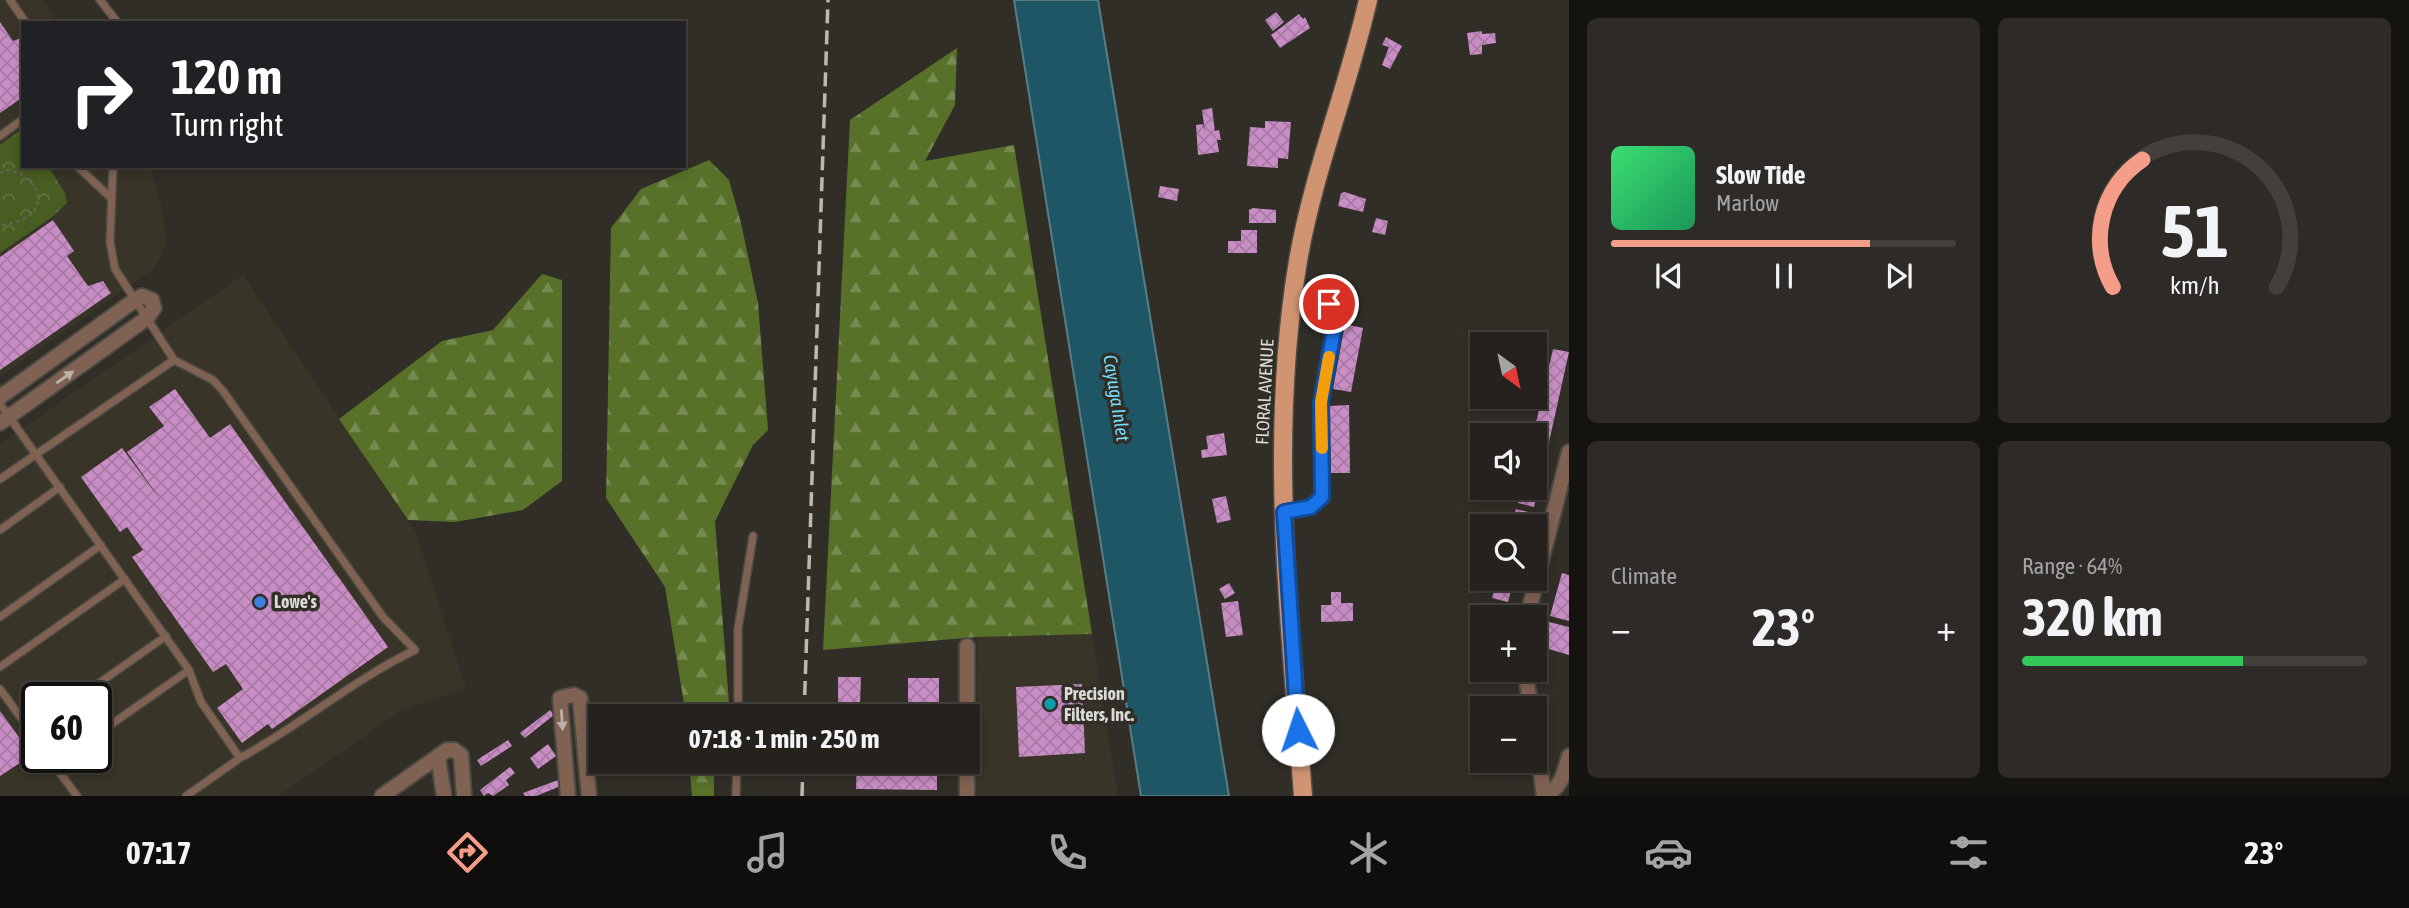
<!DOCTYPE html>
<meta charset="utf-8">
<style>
body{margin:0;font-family:"Asap Condensed",sans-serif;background:#2d2a27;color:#f1f3f6;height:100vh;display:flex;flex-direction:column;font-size:26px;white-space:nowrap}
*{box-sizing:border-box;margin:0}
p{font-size:23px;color:#a3a4a4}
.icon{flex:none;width:38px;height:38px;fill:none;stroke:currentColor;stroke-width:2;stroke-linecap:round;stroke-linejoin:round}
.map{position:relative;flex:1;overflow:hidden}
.panel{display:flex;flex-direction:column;gap:18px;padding:18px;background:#141310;width:840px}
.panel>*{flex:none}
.top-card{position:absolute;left:21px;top:21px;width:665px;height:147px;border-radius:0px;box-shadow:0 4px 10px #0003,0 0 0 2px #423f3c;background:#202124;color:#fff;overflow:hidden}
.needle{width:46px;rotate:147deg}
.controls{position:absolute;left:1470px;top:332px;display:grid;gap:14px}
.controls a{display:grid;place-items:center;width:77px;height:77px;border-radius:0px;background:#25221e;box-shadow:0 4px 10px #0003,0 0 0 2px #423f3c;font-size:35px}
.speed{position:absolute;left:21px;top:682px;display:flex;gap:14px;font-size:35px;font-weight:700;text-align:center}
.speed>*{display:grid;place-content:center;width:91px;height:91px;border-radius:50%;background:#25221e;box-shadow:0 4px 10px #0003,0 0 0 2px #423f3c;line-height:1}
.speed .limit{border:4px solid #111;border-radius:10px;background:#fff;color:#111}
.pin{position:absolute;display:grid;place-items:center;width:60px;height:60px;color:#fff;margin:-30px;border:4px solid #fff;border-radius:50%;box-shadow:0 2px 7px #0007}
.me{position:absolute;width:77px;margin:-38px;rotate:356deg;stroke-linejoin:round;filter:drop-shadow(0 0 5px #0008)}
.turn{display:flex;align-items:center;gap:24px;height:147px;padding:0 35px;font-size:32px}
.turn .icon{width:91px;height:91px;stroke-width:2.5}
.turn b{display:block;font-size:49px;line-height:60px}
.big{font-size:52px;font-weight:700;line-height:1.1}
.panel .card{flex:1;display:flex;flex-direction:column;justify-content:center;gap:10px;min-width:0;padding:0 24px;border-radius:10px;background:#2d2a27}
.panel .dial{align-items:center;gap:0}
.dial svg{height:182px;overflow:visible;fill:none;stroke:#423f3c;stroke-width:7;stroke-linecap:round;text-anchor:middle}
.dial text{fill:#f1f3f6;stroke:none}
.song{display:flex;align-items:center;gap:21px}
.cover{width:84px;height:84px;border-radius:10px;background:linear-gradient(135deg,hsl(140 70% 55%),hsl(150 70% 35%))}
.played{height:7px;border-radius:4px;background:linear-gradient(90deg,#f49e8a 75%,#423f3c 75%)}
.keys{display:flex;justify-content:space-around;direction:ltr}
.heat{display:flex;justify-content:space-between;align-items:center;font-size:38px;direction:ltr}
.charge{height:10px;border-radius:5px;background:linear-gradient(90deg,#34c759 64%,#423f3c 0)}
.panel .tiles{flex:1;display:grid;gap:18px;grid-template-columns:repeat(2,1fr)}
.trip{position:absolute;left:588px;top:704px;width:392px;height:70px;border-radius:0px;background:#25221e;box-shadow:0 4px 10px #0003,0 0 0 2px #423f3c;font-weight:700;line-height:70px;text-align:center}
.menu{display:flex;height:112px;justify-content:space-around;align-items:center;background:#0f0e0c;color:#a3a4a4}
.menu .icon{width:49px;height:49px}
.menu .on{color:#f49e8a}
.menu b{font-size:32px;color:#f1f3f6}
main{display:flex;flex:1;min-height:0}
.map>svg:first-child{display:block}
.built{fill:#383427;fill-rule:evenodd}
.forest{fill:url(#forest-firs)}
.park{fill:url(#park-crowns)}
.water{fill:#1e5665;stroke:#577e87;stroke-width:2}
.building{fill:url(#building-cross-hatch)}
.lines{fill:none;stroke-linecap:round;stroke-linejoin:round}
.service-casing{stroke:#4c4a44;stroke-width:10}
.minor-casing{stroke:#4c4a44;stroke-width:18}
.primary-casing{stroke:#4c4a44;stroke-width:21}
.path{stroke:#65625d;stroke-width:2;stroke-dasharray:3.5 3.5;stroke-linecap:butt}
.service{stroke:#806252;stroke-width:7}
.minor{stroke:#806252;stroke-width:14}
.primary{stroke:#d19472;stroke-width:18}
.rail{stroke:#bbb9b4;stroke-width:3.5;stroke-dasharray:14 7;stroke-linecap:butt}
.oneway{fill:#bcb0a8}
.route-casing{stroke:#114b97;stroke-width:18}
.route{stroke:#1a73e8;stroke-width:12}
.slow{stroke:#f59e0b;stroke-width:12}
.shop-dot{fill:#3f7fe0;stroke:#312e28;stroke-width:2.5}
.culture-dot{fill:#0f9aa8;stroke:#312e28;stroke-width:2.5}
.labels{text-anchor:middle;stroke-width:7;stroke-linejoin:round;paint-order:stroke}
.street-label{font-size:18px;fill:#dcdad6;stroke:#312e28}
.poi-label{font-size:18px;font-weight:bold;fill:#dcdad6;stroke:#312e28;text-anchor:start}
.water-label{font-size:19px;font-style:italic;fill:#73defc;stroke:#312e28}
</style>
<main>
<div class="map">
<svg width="1569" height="796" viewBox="0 0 1569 796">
<defs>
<pattern id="forest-firs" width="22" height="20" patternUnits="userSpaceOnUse" patternTransform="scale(1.75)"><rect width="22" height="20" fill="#577129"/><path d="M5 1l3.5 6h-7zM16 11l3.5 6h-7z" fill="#768b51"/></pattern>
<pattern id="park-crowns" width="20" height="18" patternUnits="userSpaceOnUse" patternTransform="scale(1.75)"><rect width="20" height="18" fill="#485d21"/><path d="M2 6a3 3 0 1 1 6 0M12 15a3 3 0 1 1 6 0" fill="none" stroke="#627440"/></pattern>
<pattern id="building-cross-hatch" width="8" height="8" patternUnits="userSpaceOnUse" patternTransform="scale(1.75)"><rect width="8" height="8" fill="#c98dc5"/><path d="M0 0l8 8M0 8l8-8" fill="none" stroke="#a77aa4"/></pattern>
</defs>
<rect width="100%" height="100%" fill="#312e28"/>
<path class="built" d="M0,0H43L58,23H23V166H150L162,208L167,240L161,257L151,271L0,377Z
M243,275L415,531L466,688L402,710L278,796H0V444ZM37,698H96V758H37Z
M1092,634L1118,796H976L977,637Z"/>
<path class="forest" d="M957,48L955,105L925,161L1014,145L1092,634L977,637L823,650L850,120Z
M709,160L729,180L741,223L758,303L768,430L753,445L715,521L730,716H686L665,587L606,498L611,228L641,189Z
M542,274L562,280V481L523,510L455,522L408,520L339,419L442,341L493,330Z
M689,761H714V796H692Z"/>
<path class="park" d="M23,128V166H48L65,193L67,203L52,217L0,253V145Z"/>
<path class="water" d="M1014,0H1098L1229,796H1141Z"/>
<path class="building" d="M1276,12L1284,22L1273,31L1265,20Z
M1299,14L1303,19L1305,17L1310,28L1280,48L1271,35Z
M0,22L13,41L23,37V97L0,113Z
M1482,31V34L1495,33L1496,43L1482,45V54L1470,55L1467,33Z
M1386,37L1402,46L1390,69L1382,65L1389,47L1382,45Z
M1212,108L1215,131L1219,130L1221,140H1217L1219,152L1198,155L1196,125L1203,124L1205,132L1202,110Z
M1265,121L1291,122L1288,159L1278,158V168L1247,166L1250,127L1265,128Z
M1160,186L1179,189L1177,201L1158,197Z
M1345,192L1366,199L1363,212L1338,206L1341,193Z
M1253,208L1276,210V223H1249V210Z
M1376,218L1388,221L1385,235L1372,232Z
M53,220L74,251L67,256L88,286L103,281L111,293L0,370V257Z
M1241,230H1257V253H1228V241H1241Z
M1345,324L1363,328L1351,392L1333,389Z
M1553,349L1569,352L1549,442L1535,439L1533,436Z
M175,389L210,438L230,424L388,647L272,729L268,724L242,743L217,708L243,689L226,664L213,672L132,557L143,550L127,527L120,532L81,477L122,448L162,502L127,452L164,426L149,407Z
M1349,405L1350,473H1331L1330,406Z
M1224,433L1227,455L1202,458L1201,450L1208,449L1206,436Z
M1535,446L1547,448L1541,474L1535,473Z
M1535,479L1540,481L1534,507L1518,503L1521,488H1535Z
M1226,496L1231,520L1217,523L1212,499Z
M1516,509L1532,513L1529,527H1512Z
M1562,573L1569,575V621L1550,616Z
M1497,579H1514L1508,602L1492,598Z
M1229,583L1235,593L1225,599L1219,589Z
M1331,592H1341V603H1353V621L1321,622V605H1331Z
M1238,601L1243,635L1226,637L1221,603Z
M1549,622L1569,627V655L1542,647Z
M838,677H861L860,705L838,704Z
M908,678H939V716H908Z
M1082,684L1085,753L1019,757L1016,687Z
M550,710L554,715L525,738L520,733Z
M0,711L32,755L0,776Z
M508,740L512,746L481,766L477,760Z
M548,744L556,756L538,769L530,758Z
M602,761H617L598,774L593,767Z
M857,761H937V790L856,789Z
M510,767L515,773L506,780L509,785L493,796L488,793L484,796L480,790Z
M558,780L561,786L536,796H525L523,793Z"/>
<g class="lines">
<g class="service-casing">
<path id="service" d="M10,0L26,23
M100,0L118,23
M0,136L23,119
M77,166L111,198
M113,166L110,242L115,269L174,360L213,380L223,391L383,617L415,650C353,680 301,725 240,758
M0,404L189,670L201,702L240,758L186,796
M0,479L174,360
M1284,512L1311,507L1322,497L1320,407L1336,319C1333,299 1314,296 1296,293
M0,530L60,487
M0,617L101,545
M0,667L125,579
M0,689L37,740
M78,698L166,636
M738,716V629L753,536
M96,735L189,670
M49,758L77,796
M55,765L65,758
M736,796L737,761"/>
</g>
<g class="minor-casing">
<path id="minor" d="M0,397L135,300L142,296L152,300L154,308L147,318L0,423
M1527,618L1569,452
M967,646V716
M1525,670L1531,709
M1535,730L1544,796
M438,756L444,796
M967,761V796
M382,796L447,750H454L461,755L464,796
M568,796L560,698L574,695L580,698L589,796
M1544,796C1562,787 1564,774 1569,756"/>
</g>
<g class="primary-casing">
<path id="primary" d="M1303,796C1290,619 1268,438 1298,261C1313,173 1348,88 1368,0"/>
</g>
<path class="path" d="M0,173L7,170C30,172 52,200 27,217C21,222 8,223 0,226"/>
<use href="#service" class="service"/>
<use href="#minor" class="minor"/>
<use href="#primary" class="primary"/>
<path class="rail" d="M804,716L828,0
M802,796L803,761"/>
</g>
<defs><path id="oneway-solid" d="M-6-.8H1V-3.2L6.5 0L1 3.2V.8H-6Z" transform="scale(1.75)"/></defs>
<g class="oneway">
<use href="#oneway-solid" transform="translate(65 377) rotate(-35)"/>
<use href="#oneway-solid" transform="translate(562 720) rotate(86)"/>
</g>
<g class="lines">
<g class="route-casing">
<path id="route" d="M1298,730L1284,512L1311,507L1322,497L1321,402L1336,319L1329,304"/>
</g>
<use href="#route" class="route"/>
<path class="slow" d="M1322,448L1321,402L1329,357"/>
</g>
<circle class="shop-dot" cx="260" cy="602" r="7"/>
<circle class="culture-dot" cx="1050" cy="704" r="7"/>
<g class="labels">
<g class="street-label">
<text transform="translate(1265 392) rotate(-87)" y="6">FLORAL AVENUE</text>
</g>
<g class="poi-label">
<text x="274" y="608">Lowe's</text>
<text x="1064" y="700">Precision<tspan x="1064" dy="21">Filters, Inc.</tspan></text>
</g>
<g class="water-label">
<text transform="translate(1117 398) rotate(81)" y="7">Cayuga Inlet</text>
</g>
</g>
</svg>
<div class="controls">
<a><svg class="needle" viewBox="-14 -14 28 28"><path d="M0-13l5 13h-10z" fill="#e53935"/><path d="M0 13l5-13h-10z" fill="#a3a4a4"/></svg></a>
<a><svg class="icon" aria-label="sound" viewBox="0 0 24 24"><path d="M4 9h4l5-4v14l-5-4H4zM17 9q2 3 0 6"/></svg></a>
<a><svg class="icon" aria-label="search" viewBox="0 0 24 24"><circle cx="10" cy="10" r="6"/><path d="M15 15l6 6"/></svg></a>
<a>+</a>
<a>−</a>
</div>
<div class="speed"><div class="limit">60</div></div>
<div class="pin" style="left:1329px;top:304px;background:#d93025"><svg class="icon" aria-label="arrive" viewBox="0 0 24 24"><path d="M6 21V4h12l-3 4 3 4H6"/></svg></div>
<svg class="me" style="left:1298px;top:730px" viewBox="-20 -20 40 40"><circle r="19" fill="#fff"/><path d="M0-13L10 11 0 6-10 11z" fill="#1a73e8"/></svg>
<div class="trip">07:18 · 1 min · 250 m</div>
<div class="top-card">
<div class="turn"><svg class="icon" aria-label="right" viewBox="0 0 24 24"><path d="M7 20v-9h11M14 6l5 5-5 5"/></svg><div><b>120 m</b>Turn right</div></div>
</div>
</div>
<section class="panel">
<div class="tiles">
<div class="card">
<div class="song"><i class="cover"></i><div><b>Slow Tide</b><p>Marlow</p></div></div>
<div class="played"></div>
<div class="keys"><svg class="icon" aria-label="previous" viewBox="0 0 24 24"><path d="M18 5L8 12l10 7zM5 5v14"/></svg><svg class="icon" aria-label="pause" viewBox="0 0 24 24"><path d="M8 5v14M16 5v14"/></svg><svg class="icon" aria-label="next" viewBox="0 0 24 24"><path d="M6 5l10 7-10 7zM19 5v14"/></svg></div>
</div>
<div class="card dial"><svg viewBox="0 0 100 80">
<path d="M14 69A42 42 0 1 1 86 69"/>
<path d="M14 69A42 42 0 0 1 27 13" stroke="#f49e8a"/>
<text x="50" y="56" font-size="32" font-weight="700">51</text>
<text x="50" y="72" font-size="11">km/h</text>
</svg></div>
<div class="card"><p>Climate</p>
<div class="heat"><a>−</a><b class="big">23°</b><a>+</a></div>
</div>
<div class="card"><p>Range · 64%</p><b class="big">320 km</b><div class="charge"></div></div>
</div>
</section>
</main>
<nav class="menu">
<b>07:17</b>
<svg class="icon on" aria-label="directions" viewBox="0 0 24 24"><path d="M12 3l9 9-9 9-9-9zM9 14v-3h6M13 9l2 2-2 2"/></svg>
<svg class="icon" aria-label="music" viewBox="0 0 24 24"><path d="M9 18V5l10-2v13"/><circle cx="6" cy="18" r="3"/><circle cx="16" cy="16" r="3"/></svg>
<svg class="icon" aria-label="phone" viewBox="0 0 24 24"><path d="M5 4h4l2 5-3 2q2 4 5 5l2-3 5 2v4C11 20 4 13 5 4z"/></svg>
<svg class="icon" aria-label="climate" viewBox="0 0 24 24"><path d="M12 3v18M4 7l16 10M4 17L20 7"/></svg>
<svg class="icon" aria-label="car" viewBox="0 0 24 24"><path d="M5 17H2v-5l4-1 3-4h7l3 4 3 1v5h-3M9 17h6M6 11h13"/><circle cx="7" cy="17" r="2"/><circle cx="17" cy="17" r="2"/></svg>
<svg class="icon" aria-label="filters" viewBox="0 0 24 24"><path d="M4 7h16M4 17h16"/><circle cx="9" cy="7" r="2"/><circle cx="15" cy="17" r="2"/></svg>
<b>23°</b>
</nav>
